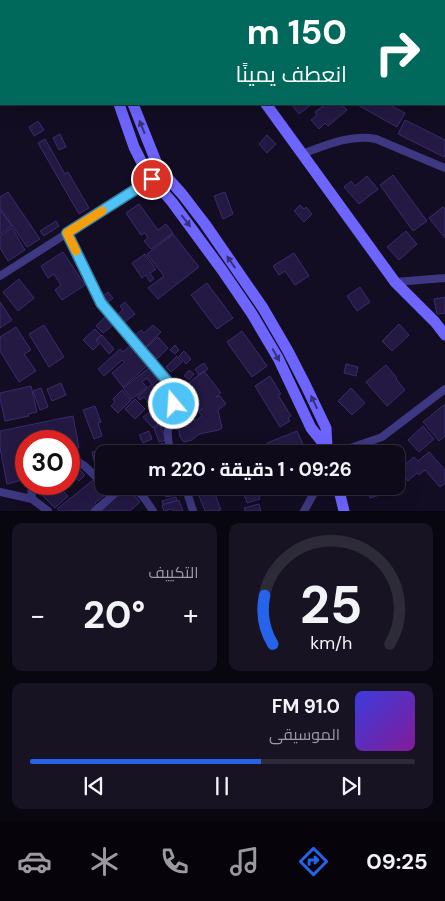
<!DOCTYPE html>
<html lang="ar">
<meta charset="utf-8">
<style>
body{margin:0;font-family:"DM Sans",Cairo,sans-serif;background:#171323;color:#f1f3f6;direction:rtl;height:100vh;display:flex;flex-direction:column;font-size:19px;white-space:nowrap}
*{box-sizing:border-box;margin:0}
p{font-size:16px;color:#9b9aa2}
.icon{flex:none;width:28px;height:28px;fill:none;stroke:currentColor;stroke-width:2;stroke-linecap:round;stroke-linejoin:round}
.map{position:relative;height:511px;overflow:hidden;direction:ltr}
.details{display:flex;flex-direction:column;gap:12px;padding:12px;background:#08060e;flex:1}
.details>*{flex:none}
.guide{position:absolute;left:0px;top:0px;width:445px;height:105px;box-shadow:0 5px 20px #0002,0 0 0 1px #2e2b39;direction:rtl;background:#00695c;color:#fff;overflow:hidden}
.speed{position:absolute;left:15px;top:430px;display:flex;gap:10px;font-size:25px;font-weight:700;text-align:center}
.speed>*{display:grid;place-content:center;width:65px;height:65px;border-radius:50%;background:#0e0a1a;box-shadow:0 5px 20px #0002,0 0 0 1px #2e2b39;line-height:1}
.speed .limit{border:8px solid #d22;background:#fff;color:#111}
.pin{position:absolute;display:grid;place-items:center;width:42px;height:42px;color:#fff;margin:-21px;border:2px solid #fff;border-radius:50%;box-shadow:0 1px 5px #0007}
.me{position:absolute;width:55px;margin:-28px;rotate:342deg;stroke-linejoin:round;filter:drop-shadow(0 0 4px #0008)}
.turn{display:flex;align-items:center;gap:18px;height:105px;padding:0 15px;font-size:22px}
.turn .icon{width:65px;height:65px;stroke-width:2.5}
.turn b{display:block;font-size:35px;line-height:42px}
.big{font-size:38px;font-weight:700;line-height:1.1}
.details .tile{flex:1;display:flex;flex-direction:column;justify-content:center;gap:8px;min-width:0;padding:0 18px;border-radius:10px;background:#171323}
.details .dial{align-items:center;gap:0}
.dial svg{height:130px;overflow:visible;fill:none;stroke:#2e2b39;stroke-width:7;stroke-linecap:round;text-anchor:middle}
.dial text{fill:#f1f3f6;stroke:none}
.song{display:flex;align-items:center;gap:15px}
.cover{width:60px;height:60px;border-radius:8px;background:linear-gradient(135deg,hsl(240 70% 55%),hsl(290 70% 35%))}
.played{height:5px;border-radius:2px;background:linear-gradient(90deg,#2563eb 60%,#2e2b39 60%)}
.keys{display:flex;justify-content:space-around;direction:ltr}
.heat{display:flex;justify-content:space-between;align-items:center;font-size:28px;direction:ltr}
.details .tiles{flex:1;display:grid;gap:12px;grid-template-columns:1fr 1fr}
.tile:last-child{grid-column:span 2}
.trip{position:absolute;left:95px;top:445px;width:310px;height:50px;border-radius:10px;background:#0e0a1a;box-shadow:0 5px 20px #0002,0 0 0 1px #2e2b39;font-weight:700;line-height:50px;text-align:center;direction:rtl}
.tab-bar{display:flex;height:80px;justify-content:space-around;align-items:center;background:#06040a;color:#9b9aa2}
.tab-bar .icon{width:35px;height:35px}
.tab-bar .on{color:#2563eb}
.tab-bar b{font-size:22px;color:#f1f3f6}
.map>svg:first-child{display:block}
.building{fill:#231943;stroke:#3b2b6f}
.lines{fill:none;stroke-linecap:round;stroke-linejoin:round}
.street{stroke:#3d3881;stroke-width:8}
.secondary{stroke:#6e65ff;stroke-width:11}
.oneway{fill:#37307a}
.route-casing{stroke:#337fa1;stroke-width:12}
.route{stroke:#4fc3f7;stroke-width:9}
.slow{stroke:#f59e0b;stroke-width:9}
</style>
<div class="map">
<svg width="445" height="511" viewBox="0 0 445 511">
<rect width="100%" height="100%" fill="#120d22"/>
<path class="building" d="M263,0H297V1H264Z
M291,104H312L299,114Z
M326,104H341L347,110L328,126L325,123L319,129L311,120L317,115L315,112Z
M356,104H388L405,113L397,127Z
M405,120L445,140V154L444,157L398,134Z
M38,121L44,130L34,136L29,127Z
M60,134L66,147L59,150L53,138Z
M267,135L276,144L267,153L259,144Z
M45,139L65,174L68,172L89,208L79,214L38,143Z
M393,175L427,221L413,231L380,185Z
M367,176L378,189L359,204L344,187L351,181L355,186Z
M8,192L40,239L27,247L0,208V197Z
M225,192L233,214L223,219L214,196Z
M139,204L158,230L166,224L173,233L151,249L144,241L148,238L145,233L141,235L126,213Z
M300,205L304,209L306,207L312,214L304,222L294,211Z
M443,207L445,209V238L429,218Z
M0,210L12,226L0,234Z
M56,221L59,226L44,236L40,231Z
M12,228L25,250L8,261L0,248V236Z
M406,231L417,244L399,260L387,247Z
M173,234L199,267L158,299L148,288L164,276L147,254Z
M63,252L85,285L62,300L55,290L61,285L54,274L48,278L41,266Z
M294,253L309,276L295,285L285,271L279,275L273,266Z
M145,254L156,269L150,273L154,279L150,282L146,275L142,278L132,263Z
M19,279L34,298L18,311L3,292Z
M207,283L233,318L217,329L191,295Z
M360,287L370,302L357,311L347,296Z
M108,292L113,298L108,302L103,296Z
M445,297V313L437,314L434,299Z
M0,302L12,320L0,328Z
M125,302L135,314L125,322L118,314L123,310L120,306Z
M105,317L113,325L103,333L96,326Z
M399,324L409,335L392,351L382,341Z
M44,325L64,357L49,367L29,334Z
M153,325L161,332L146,347L134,336L141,330L144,333Z
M16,327L31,350L24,354L36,371L19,382L0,351V337Z
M95,329L101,335L96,340L99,344L93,350L83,340Z
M242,331L267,366L252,377L227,342Z
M102,335L114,349L109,354L97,339Z
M158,337L168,348L157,359L146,348Z
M175,345L179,350L175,354L170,350Z
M130,346L147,366L123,387L112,373L125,362L122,360L104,376L98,369L120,349L123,352Z
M184,351L191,359L186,364L179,356Z
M177,356L182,362L171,372L166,367Z
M204,363L208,369L199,375L195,369Z
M346,364L358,367L356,376L344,373Z
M386,365L397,378L396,379L405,390L387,406L366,382Z
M149,368L158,380L152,385L147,378L142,382L147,387L132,399L123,388Z
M189,370L194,374L189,380L184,376Z
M204,371L221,393L216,397L220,396L226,404L218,410L222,428L219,430L199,434L192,440L184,442L180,437L177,418L183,414L186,419L192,418L195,421L202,416L199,412L203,409L199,410L182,388Z
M270,376L281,394L278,395L291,416L288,418L290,421L280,427L255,386Z
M61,383L66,395L52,401L47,389Z
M152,384L160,393L149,403L144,397L140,400L137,397Z
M31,386L37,412L28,414L29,416L5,421L0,398V393Z
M41,388L48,407L40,410L33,391Z
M351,388L365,403L352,415L338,401Z
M122,390L131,400L118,413L111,406L115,402L113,399Z
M135,399L145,409L135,419L125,409Z
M445,404V436L439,441L423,422Z
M95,406L101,422L98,423L102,436L94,439L83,410Z
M155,408L164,419L153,428L143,417Z
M73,416L79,448L69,450V441H26V458L18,460L22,480L7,484L0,448V431Z
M160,425L166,440L159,442L154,428Z
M423,426L434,439L419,452L408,440Z
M149,431L152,439L143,443L139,435Z
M297,431L303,444L290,450L291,454H272L267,443Z
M163,443L168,454H144V452Z
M241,446L244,454H229L228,451Z
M304,448L306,454H294L293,451Z
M106,449L107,454H104V458L94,461L92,452Z
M429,452L445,470V483L440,487L425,470L419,475L417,473L408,481L398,470L414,457L418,461Z
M79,469L85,475L79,481L73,475Z
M93,480L105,495L95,503L98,506L92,511H59L57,509Z
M51,484H56L68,496L55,508L41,494Z
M164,486H175L177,495L166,497Z
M195,486H212L221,510L218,511H205Z
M241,486H256L260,499L247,503Z
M373,486H383L386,493L370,498L367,488Z
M127,487L140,502L130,511H101Z
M176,497L177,501L163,504L162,501Z
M179,500L183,511H173L172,509L164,511L162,505Z
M259,504L261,511H245L244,508Z"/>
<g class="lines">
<path class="street" d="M308,0L309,1
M240,1L242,0
M444,81H445
M302,154C326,145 351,134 376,139L445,168
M67,233L101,303L168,382C182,405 169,407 168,429C167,438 169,446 171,454
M0,276L152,179
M395,282L445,278
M339,454L342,451L382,437L445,389
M69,459C84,461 93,475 104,485
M31,484L32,499
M130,486C141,491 147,502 153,511
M185,486L193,511
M0,492L32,499L48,511
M95,511L121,488L128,486
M304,511L318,486"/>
<path class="secondary" d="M62,0L63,1
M78,0L79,1
M197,0L198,1
M119,104L134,147L143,165L152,179L172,202L222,270L252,314L278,358L311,428L327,448
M133,104L157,164L164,174L182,194L205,224L263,308L288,351L306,386L326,428L327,448L329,454
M266,104L395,282L435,322L445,335
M338,486L344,511"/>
</g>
<defs><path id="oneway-solid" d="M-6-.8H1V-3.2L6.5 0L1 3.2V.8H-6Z" transform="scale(1.25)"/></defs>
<g class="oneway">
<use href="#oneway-solid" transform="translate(142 127) rotate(-112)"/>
<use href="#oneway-solid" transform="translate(186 221) rotate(52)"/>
<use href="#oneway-solid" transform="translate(231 262) rotate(-125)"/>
<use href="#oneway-solid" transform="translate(276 355) rotate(61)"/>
<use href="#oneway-solid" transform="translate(314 402) rotate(-115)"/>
</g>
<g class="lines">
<g class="route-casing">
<path id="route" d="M152,179L67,233L101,303L168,382L175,396L174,404"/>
</g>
<use href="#route" class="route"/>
<path class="slow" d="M76,251L67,233L102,211"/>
</g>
</svg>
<div class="speed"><div class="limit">30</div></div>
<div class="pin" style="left:152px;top:179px;background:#d93025"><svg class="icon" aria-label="arrive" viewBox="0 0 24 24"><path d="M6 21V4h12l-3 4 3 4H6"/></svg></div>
<svg class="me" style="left:174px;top:404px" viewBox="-20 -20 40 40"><circle r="17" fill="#4fc3f7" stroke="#fff" stroke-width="3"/><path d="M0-11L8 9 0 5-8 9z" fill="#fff"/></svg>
<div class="trip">09:26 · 1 دقيقة · 220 m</div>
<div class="guide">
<div class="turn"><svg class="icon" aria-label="right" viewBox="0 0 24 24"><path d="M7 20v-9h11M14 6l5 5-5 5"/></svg><div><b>150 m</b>انعطف يمينًا</div></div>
</div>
</div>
<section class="details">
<div class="tiles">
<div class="tile dial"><svg viewBox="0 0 100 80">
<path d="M14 69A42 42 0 1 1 86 69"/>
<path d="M14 69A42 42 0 0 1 9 39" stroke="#2563eb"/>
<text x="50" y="56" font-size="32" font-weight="700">25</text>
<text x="50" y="72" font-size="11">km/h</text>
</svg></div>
<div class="tile"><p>التكييف</p>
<div class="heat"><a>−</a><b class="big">20°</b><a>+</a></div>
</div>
<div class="tile">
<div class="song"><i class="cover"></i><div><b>91.0 FM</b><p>الموسيقى</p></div></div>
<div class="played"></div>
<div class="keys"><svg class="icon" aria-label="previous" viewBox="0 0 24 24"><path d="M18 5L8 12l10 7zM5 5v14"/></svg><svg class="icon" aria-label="pause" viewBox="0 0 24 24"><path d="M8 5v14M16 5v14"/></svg><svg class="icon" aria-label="next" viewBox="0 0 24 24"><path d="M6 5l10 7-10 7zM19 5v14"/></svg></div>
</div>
</div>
</section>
<nav class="tab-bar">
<b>09:25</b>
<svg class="icon on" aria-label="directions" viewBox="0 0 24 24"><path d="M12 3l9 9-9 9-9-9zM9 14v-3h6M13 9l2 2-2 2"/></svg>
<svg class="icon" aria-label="music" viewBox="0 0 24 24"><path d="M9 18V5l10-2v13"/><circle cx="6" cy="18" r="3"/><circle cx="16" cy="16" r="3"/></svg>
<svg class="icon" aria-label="phone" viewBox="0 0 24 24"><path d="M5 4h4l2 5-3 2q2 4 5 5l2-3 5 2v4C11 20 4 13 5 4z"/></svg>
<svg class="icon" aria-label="climate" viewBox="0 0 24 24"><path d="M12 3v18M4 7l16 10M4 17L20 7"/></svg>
<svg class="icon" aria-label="car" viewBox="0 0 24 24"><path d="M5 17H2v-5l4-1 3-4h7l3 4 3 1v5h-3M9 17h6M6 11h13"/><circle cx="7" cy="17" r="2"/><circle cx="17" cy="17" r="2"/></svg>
</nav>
